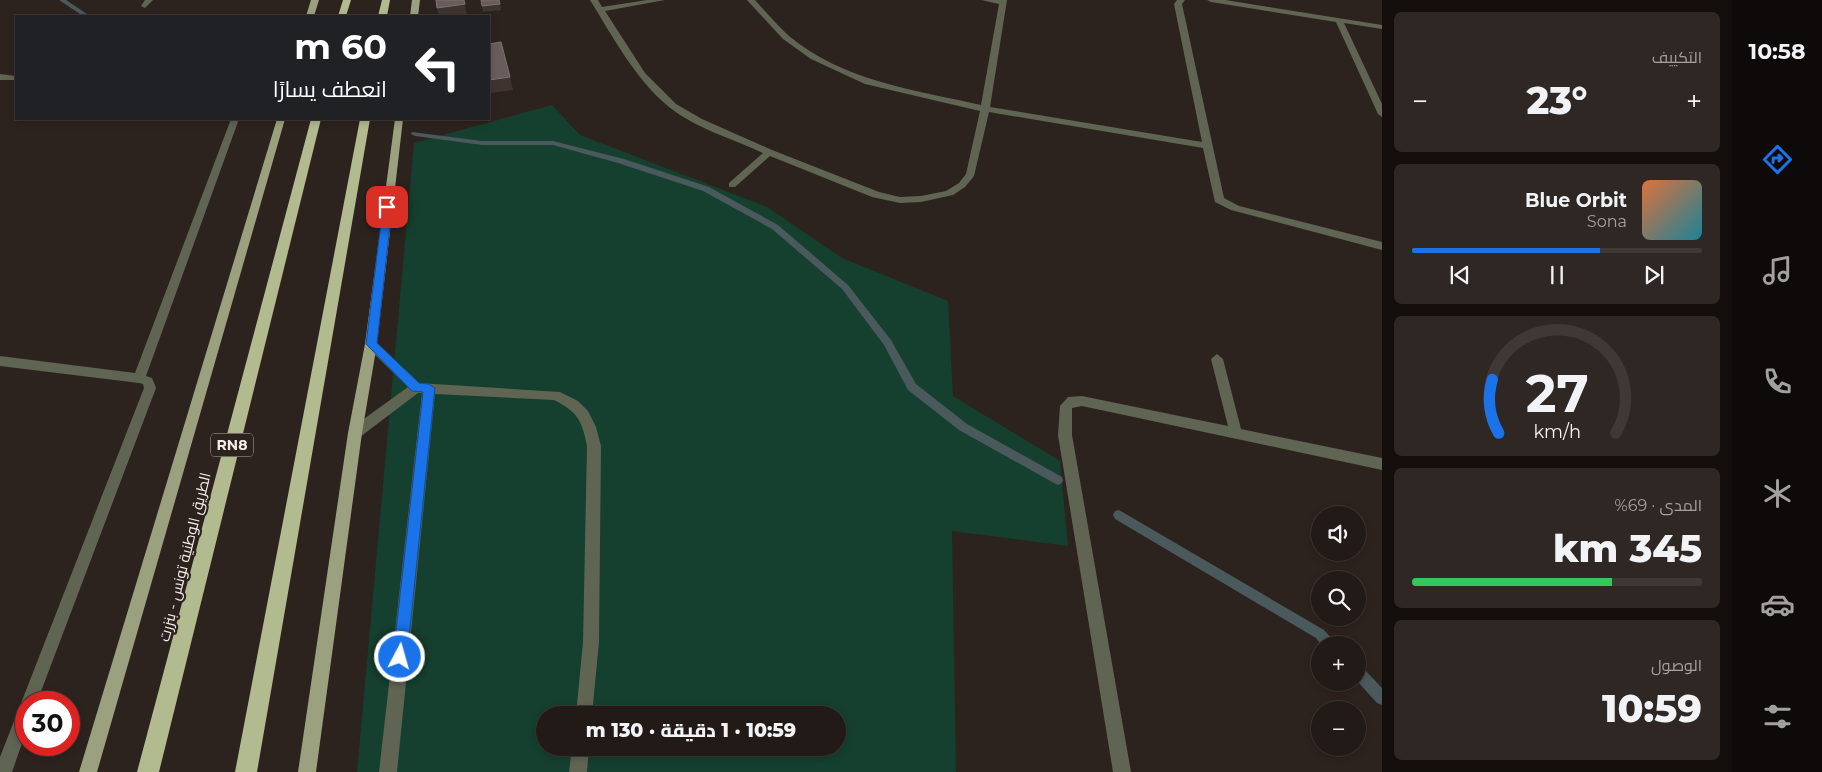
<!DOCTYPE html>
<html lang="ar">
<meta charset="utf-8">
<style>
body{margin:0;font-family:Montserrat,Cairo,sans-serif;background:#2e2723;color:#f1f3f6;direction:rtl;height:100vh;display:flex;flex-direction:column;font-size:19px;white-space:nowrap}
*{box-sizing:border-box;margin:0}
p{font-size:16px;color:#a2a1a1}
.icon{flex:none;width:28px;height:28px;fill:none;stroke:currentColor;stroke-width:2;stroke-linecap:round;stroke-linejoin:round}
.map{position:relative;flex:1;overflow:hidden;direction:ltr}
.sheet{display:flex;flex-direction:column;gap:12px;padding:12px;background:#130e0c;width:350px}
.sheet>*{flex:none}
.hud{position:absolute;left:15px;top:15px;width:475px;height:105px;border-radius:0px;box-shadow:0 2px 8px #0003,0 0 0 1px #3f3835;direction:rtl;background:#202124;color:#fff;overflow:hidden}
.fabs{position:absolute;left:1311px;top:506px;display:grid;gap:10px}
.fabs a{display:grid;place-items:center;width:55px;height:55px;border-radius:50%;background:#221a16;box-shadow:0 2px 8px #0003,0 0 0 1px #3f3835;font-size:25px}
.speed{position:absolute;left:15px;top:691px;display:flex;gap:10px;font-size:25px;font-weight:700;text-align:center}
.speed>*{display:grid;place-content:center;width:65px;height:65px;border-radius:50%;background:#221a16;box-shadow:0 2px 8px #0003,0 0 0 1px #3f3835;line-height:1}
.speed .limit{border:8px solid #d22;background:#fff;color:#111}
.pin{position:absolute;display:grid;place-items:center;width:42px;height:42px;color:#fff;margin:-21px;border-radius:10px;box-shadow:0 2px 8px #0006}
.me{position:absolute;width:55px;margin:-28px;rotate:6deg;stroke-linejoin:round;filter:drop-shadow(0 0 4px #0008)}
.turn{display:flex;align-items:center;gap:18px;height:105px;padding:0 20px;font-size:22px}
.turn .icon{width:65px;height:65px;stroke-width:2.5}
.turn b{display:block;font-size:35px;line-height:42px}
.big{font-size:38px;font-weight:800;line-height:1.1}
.sheet .card{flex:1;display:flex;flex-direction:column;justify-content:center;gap:8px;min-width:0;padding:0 18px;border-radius:8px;background:#2e2723}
.sheet .dial{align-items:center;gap:0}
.dial svg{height:130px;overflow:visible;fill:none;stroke:#3f3835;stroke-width:7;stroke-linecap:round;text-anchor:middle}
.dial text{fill:#f1f3f6;stroke:none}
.song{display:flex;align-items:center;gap:15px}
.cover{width:60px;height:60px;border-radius:8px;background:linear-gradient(135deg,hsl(20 70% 55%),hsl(190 70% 35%))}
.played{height:5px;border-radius:2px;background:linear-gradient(90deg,#1a73e8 65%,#3f3835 65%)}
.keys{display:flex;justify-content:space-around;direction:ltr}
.heat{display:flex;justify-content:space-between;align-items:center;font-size:28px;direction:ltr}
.charge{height:8px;border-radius:4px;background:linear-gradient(90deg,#34c759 69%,#3f3835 0)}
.trip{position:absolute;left:536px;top:706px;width:310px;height:50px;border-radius:25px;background:#221a16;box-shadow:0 2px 8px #0003,0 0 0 1px #3f3835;font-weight:800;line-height:50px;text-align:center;direction:rtl}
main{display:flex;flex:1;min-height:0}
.dock{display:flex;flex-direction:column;width:90px;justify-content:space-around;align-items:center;background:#0e0a09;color:#a2a1a1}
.dock .icon{width:35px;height:35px}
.dock .current{color:#1a73e8}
.dock b{font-size:22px;color:#f1f3f6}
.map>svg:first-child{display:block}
.green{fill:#153f2e;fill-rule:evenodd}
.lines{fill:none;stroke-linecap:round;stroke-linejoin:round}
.stream{fill:#4a595c;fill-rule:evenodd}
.minor{fill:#606453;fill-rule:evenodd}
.major{fill:#9ba17f;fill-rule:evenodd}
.highway{fill:#b2ba90;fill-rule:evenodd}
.shaded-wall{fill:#403431}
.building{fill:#695d5b;stroke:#7f7372}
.route{fill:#1a73e8;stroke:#114b97}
.labels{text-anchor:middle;stroke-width:4.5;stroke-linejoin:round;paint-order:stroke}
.shield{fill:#2d231e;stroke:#b9b0ad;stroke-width:1}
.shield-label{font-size:14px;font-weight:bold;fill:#f5edea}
.street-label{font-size:15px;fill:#f5edea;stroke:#2d231e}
</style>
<main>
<nav class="dock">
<b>10:58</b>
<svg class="icon current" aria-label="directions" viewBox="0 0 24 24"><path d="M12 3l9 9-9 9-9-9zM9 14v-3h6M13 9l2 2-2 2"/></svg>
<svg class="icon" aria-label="music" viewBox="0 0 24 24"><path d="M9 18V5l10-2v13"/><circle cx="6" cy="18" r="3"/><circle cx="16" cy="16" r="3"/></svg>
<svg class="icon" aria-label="phone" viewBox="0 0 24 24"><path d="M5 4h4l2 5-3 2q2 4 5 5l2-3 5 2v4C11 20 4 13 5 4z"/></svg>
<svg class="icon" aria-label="climate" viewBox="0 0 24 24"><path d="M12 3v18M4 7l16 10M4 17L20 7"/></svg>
<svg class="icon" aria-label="car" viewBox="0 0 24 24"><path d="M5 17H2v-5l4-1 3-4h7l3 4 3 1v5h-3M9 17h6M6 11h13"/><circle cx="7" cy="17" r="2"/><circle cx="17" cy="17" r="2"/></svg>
<svg class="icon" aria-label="filters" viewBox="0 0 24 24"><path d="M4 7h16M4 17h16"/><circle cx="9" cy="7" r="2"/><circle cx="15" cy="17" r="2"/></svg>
</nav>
<section class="sheet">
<div class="card"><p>التكييف</p>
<div class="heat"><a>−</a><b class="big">23°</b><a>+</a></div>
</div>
<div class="card">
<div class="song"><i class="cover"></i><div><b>Blue Orbit</b><p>Sona</p></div></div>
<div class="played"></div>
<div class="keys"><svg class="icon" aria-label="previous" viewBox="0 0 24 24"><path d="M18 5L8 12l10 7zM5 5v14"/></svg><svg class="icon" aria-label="pause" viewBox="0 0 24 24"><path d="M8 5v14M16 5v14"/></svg><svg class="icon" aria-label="next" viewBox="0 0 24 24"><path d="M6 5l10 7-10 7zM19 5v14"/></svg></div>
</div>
<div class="card dial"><svg viewBox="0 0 100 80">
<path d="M14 69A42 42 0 1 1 86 69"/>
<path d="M14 69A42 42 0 0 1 10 36" stroke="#1a73e8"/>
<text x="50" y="56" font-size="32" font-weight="700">27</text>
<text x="50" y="72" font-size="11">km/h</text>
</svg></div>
<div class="card"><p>المدى · 69%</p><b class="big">345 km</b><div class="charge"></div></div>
<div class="card"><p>الوصول</p><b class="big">10:59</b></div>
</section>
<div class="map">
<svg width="1382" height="772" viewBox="0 0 1382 772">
<rect width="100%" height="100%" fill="#2d231e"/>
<path class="green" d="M552,105L580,135L767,207L842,258L948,301L953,396L1060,461L1068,546L952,531L956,772H357L414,143ZM545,715H838V748H545Z"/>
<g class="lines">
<path class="stream" d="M59,0H66L90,16H83Z
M412,132L482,141H553L624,159L709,187L778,225L848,285L891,340L916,384L967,424L1062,477L1063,480L1062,483L1058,485L1054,483L959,430L908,390L884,345L842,289L772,229L703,191L618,163L553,145H482L415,136L411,134Z
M1119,510L1324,630L1334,641L1336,645H1321L1316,638L1115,519L1113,515L1115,511Z
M1358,666L1363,668L1382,688V705L1377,703L1358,682Z"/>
<path class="minor" d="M145,0H153L145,8L141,6Z
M590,0H598L602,7L647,0H665L605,11L645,73L676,104L702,119L772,150L879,192L900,197L921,196L946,191L959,183L966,174L980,111L865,84L811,59L783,39L747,0H755C766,12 777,25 789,36C843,81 915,90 981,105L999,4L981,0H1007L990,107L1202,142L1174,4L1177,0H1185L1182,4L1224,198L1239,206L1382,242V250L1231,210L1215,202L1203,148L989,112L974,176L965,187L953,195L921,202L900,203L872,197L770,156L735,187H729V183L763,153C733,139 695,128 669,107C635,79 613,37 590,0Z
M1207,0H1225L1382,25V29L1344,23L1382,104V117L1378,114L1336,22L1211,2Z
M0,74L16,76V80H0Z
M231,119H239L146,376L152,378L156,388L37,702H26V732L12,772H0V757L144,388L143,384L139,383L0,366V356L135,373Z
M371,340L375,341L419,383L560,392L578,401L588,411L596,427L601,446L599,642L592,715H576L583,642L587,446C582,421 578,412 554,400L435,394L397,772H379L422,393H418L360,437L355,438L350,437L348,433L350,429L408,387L367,347L365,344Z
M1217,354L1223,359L1241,429L1382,458V470L1082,406L1072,408V435L1131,772H1113L1058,435L1060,406L1068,397L1082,396L1228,426L1211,359Z
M572,748H589L587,772H569Z"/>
<path class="major" d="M311,0H319L314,16H306Z
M412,0H420L418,16H410Z
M277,119H285L97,772H79Z
M395,119H403L377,344L362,433L316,772H298L348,433L365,344Z"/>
<path class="highway" d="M343,0H351L346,16H338Z
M382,0H390L387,16H378Z
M311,119H321L159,772H137Z
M360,119H370L257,772H235Z"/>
</g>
<path class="shaded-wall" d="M464,0L467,16H439L437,8Z
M500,4L501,10L483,12L482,6Z
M510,77L513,90L489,93V80Z"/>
<path class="building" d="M436,0H464L465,4L437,8Z
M481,0H499L500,4L482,6Z
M501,42L510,77L489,80V44Z"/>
<path class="route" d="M387,204L392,207L377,343L419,383L429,384L435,388L407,657L405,662L400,664L395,662L393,657L423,392L412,391L366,344L383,207Z"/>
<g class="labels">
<rect class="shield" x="211" y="433.5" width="42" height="23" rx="4"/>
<g class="shield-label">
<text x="232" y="450">RN8</text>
</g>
<g class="street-label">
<text transform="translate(185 557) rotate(-76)" y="5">الطريق الوطنية تونس - بنزرت</text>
</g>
</g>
</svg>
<div class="fabs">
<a><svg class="icon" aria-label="sound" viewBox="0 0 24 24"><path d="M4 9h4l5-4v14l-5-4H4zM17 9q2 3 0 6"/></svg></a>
<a><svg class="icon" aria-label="search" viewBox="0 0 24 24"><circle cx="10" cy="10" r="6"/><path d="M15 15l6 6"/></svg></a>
<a>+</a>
<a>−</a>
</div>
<div class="speed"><div class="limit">30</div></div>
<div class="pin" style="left:387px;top:207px;background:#d93025"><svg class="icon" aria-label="arrive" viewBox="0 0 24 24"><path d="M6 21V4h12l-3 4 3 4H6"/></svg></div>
<svg class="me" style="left:400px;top:657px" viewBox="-20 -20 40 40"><circle r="17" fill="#1a73e8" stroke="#fff" stroke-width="3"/><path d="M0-11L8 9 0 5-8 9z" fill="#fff"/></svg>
<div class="trip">10:59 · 1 دقيقة · 130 m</div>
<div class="hud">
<div class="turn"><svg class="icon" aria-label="left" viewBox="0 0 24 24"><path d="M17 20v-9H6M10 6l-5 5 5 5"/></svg><div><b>60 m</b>انعطف يسارًا</div></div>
</div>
</div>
</main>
